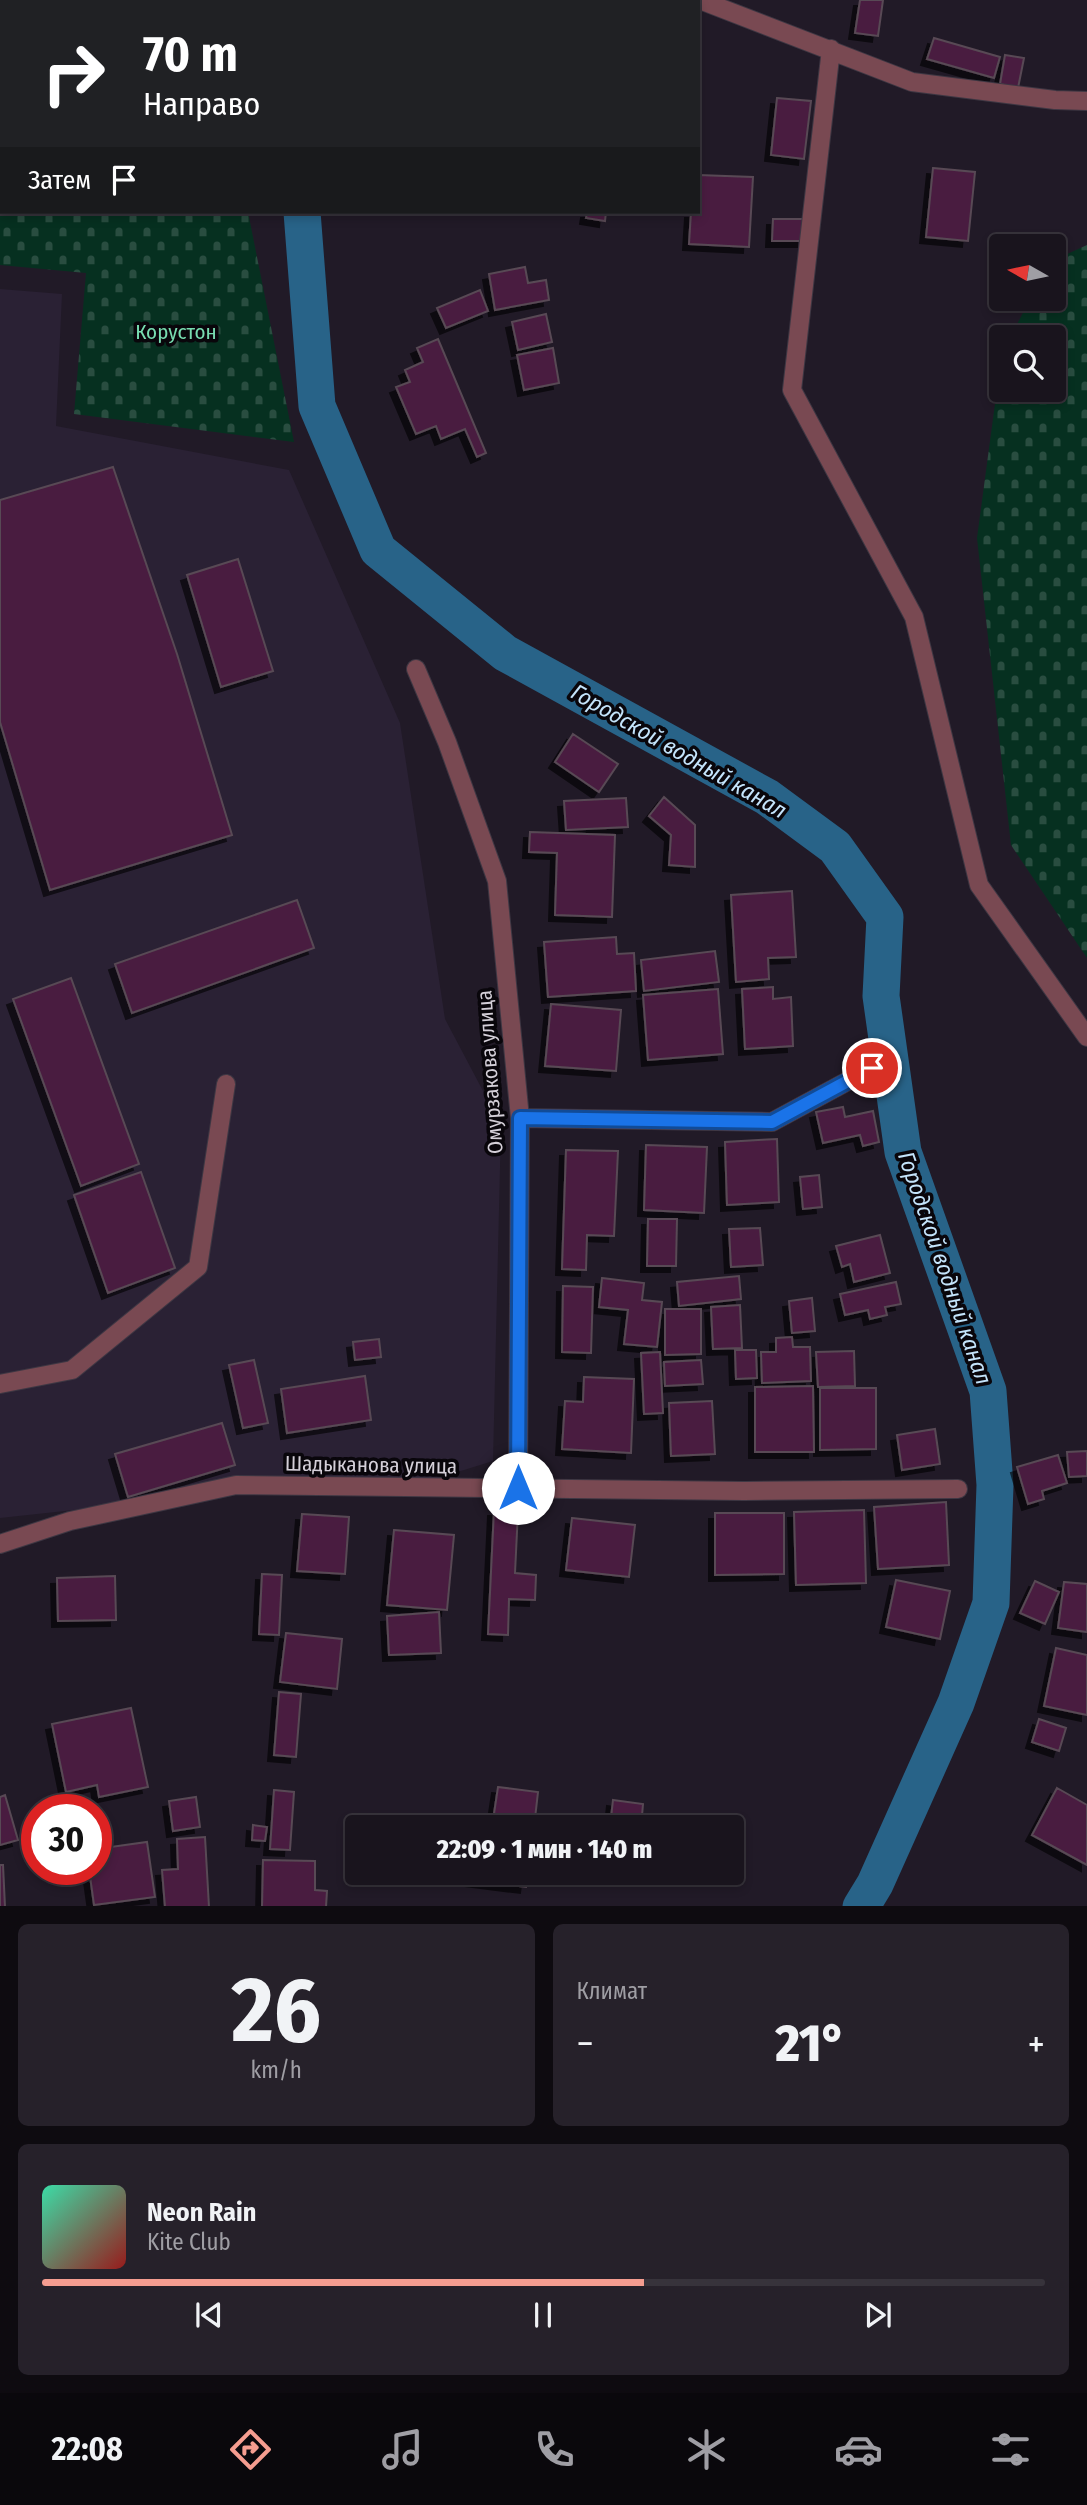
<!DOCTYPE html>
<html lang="ru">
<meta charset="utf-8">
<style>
body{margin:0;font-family:"Fira Sans Condensed",sans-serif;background:#26212a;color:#f1f3f6;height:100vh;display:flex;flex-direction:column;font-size:26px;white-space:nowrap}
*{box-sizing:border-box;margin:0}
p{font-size:23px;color:#9f9ea4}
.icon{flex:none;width:38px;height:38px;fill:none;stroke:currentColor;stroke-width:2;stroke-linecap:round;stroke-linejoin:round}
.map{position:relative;height:1906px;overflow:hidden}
.drawer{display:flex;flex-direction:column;gap:18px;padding:18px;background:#0e0b10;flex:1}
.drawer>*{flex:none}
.banner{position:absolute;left:0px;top:0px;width:700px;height:214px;box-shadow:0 4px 10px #0003,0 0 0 2px #37333b;background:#202124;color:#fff;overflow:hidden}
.needle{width:46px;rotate:279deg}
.buttons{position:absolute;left:989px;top:234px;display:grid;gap:14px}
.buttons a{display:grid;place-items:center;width:77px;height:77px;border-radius:7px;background:#19141d;box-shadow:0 4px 10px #0003,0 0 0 2px #37333b;font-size:35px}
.speed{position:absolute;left:21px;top:1794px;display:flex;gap:14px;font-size:35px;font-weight:700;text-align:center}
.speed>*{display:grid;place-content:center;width:91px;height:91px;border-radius:50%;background:#19141d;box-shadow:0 4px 10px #0003,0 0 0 2px #37333b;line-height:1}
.speed .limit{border:10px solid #d22;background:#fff;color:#111}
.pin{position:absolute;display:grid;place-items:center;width:60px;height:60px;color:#fff;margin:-30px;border:4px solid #fff;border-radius:50%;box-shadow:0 2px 7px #0007}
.me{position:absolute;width:77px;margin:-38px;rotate:0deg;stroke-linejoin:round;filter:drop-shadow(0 0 5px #0008)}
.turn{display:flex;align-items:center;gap:24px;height:147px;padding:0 28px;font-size:32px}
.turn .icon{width:91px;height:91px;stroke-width:2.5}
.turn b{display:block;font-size:49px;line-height:60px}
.then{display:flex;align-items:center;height:66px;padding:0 28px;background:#0003;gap:14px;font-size:26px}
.big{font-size:52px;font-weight:800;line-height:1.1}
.drawer .card{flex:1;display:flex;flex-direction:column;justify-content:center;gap:10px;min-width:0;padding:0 24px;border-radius:10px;background:#26212a}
.drawer .dial{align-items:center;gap:0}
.dial b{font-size:91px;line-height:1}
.song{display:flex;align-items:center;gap:21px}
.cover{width:84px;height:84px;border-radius:10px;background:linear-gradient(135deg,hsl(160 70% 55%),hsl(0 70% 35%))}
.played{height:7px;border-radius:4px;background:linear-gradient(90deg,#f59d90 60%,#37333b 60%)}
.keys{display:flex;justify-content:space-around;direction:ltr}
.heat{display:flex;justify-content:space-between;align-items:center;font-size:38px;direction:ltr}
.drawer .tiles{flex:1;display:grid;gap:18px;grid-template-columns:1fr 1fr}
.card:last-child{grid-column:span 2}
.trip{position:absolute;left:345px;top:1815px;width:399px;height:70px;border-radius:7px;background:#19141d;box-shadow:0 4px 10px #0003,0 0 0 2px #37333b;font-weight:800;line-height:70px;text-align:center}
.dock{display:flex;height:112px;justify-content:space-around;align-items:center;background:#0a080c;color:#9f9ea4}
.dock .icon{width:49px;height:49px}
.dock .selected{color:#f59d90}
.dock b{font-size:32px;color:#f1f3f6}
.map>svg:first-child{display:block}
.built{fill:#2a2134}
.cemetery{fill:url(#cemetery-stones)}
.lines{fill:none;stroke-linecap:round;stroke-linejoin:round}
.canal{stroke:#286388;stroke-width:37}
.building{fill:#491d40;stroke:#584954;stroke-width:2;filter:url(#shadow)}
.minor-casing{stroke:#3e3743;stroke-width:20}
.minor{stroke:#794952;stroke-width:18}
.route-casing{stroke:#114b97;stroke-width:18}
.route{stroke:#1a73e8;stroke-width:12}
.labels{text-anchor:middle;stroke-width:7;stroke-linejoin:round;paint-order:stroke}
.park-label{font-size:21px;fill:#78ddb1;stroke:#09060b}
.street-label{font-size:21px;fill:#d4cfd8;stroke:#09060b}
.water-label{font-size:23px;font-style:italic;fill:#c4e4fb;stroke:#09060b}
</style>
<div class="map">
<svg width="1087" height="1907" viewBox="0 0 1087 1907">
<defs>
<pattern id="cemetery-stones" width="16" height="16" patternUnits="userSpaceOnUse" patternTransform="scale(1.75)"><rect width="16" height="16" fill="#063020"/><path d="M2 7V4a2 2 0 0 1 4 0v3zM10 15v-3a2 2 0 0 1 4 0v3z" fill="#294d40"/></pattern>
<filter id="shadow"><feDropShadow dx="-6" dy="6" stdDeviation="0" flood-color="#0009"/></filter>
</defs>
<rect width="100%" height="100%" fill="#211a27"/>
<path class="built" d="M0,289L62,294L56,426L289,470L400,723L445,1019L501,1125L493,1461L435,1479L243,1477L74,1510L0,1518Z"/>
<path class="cemetery" d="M0,0H258L2,2V212H248L294,442L74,414L86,273L0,265Z
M1087,245V958L1011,845L977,538L1001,359V390H1054V338H1010L1030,299H1054V260Z"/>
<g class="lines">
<path class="canal" d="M328,2L329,0
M302,212L317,406L378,550L505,653L767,797L835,847L885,917L881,996L903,1152L988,1391L995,1485L991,1603L956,1703L875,1884L861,1907"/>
</g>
<path class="building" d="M537,0H591L536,2Z
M860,0H883L878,36L855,33Z
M934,38L1000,57L994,78L927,59Z
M1005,55L1024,58L1018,88L1000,84Z
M777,98L811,101L804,159L771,155Z
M933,168L975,172L968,241L926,237Z
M698,175L753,177L749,247L689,244L691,212H698Z
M587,212H606L605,221L586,218Z
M773,219H803V241H772Z
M525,267L528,283L546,280L549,300L495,310L489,274Z
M480,290L488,311L446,328L437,308Z
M546,314L552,342L518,350L512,322Z
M438,339L486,453L477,457L465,429L441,439L436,426L416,434L396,387L410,382L405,370L423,362L417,348Z
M553,348L559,383L524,390L517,355Z
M113,467L177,654L232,835L50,890L0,722V500Z
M238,559L273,671L221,687L187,575Z
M573,734L618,764L599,792L555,762Z
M664,797L695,825V867L669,865L671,835L649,816Z
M626,798L628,827L566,830L564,801Z
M530,832L615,835L612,917L555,915L557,853L529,852Z
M792,891L796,957L768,958L769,979L736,982L731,895Z
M297,900L314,948L132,1013L115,964Z
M616,937L617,954L634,953L636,991L548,997L544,942Z
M715,951L719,982L644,991L641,960Z
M71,978L139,1164L81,1186L13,999Z
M773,987V999L791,997L793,1046L745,1049L742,989Z
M718,989L723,1054L648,1060L643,995Z
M551,1004L621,1010L616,1071L545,1066Z
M843,1107L845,1117L873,1111L879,1142L863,1146L860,1135L823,1143L816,1112Z
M777,1139L779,1202L727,1205L725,1142Z
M646,1145L707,1147L704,1213L644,1210Z
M566,1150L618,1151L614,1236L587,1235L586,1270L562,1269Z
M141,1172L175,1268L108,1293L74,1195Z
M819,1175L822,1207L803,1209L800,1177Z
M648,1219H677L676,1266H647Z
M760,1228L763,1265L731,1267L729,1229Z
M880,1235L890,1273L854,1282L850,1264L842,1267L836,1246Z
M739,1276L741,1299L679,1306L677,1282Z
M602,1278L644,1283L642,1300L662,1302L657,1347L624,1344L628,1310L599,1307Z
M896,1282L901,1304L885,1307L887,1315L870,1319L868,1310L845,1315L840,1294Z
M563,1286L593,1287L591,1353L562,1352Z
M812,1298L815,1331L792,1333L789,1301Z
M740,1305L742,1348L713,1349L711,1307Z
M665,1309H701V1354L665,1355Z
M792,1337L793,1347H810L811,1381L762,1383L761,1352H776V1338Z
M379,1339L381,1357L355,1360L353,1342Z
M735,1350H756L757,1378L736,1379Z
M854,1351L855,1386L818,1387L816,1352Z
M660,1352L663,1413L644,1414L641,1353Z
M254,1360L268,1423L243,1428L229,1365Z
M701,1360L703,1384L665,1386L664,1362Z
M365,1376L371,1420L287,1433L281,1389Z
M584,1377L634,1379L631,1453L562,1449L565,1401L583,1402Z
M813,1386L814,1452H755V1387Z
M820,1388H876V1449L820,1450Z
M712,1401L715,1454L671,1456L669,1403Z
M222,1423L235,1465L128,1497L115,1454Z
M935,1429L940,1464L902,1470L897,1435Z
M1087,1451V1476L1069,1477L1067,1452Z
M1058,1455L1067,1483L1042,1491L1044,1499L1028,1504L1017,1467Z
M946,1502L949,1565L878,1569L874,1507Z
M494,1510L518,1511L515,1573L536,1575L535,1600L509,1599L508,1635L488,1634Z
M864,1510L866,1583L796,1585L794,1512Z
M715,1513H784V1574L715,1575Z
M302,1514L349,1517L345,1574L297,1571Z
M572,1518L635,1525L629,1577L566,1570Z
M394,1530L454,1535L447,1610L387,1605Z
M262,1574L282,1575L279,1635L259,1634Z
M115,1576L116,1620L58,1621L57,1578Z
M896,1580L950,1591L940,1639L886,1627Z
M1035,1581L1059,1592L1045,1624L1020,1613Z
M1064,1582L1087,1584V1632L1058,1628Z
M439,1612L441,1653L389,1655L387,1616Z
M286,1633L342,1639L337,1689L280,1682Z
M1056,1648L1087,1655V1715L1044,1706Z
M279,1692L301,1694L296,1757L274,1755Z
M131,1708L148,1787L99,1797L97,1785L66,1792L52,1724Z
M1039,1719L1066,1728L1059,1751L1032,1742Z
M498,1787L538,1792L534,1827H492Z
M1057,1788L1087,1805V1865L1032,1835Z
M274,1790L294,1792L290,1850L270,1849Z
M5,1795L18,1840L0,1845V1797Z
M196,1797L200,1827L173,1831L169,1801Z
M613,1800L643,1804L641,1827H610Z
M253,1825L267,1827L265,1841L252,1840Z
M205,1837L209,1907H165L162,1870L178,1869L177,1839Z
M147,1842L155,1897L94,1905L89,1869H96V1849Z
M263,1860L315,1861V1890L327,1891L326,1907H262Z
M0,1865H3L5,1907H0Z
M455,1872H528L526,1887L454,1878Z"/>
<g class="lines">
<g class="minor-casing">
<path id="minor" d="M700,0L912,82L1055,100L1087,101
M831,49L792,390L914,617L979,885L1087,1037
M416,669L447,742L497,881L520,1118L518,1488
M520,1118L772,1122L872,1068
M0,1384L72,1370L198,1267L226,1084
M0,1544L70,1521L236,1485L744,1491L958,1489"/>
</g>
<use href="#minor" class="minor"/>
</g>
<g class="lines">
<g class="route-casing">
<path id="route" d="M518,1488L520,1118L772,1122L872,1068"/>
</g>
<use href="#route" class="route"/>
</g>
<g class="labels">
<g class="park-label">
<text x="176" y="339">Корустон</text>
</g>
<g class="street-label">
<text transform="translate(490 1072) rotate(-94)" y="7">Омурзакова улица</text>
<text transform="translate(371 1465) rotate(1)" y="7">Шадыканова улица</text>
</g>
<g class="water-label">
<text transform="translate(679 751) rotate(30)" y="8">Городской водный канал</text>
<text transform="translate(945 1268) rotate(71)" y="8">Городской водный канал</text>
</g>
</g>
</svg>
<div class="buttons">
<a><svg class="needle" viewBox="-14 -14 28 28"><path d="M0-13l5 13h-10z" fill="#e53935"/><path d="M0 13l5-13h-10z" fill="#9f9ea4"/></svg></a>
<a><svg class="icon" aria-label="search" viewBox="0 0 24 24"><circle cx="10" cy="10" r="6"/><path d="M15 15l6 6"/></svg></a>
</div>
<div class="speed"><div class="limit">30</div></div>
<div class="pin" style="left:872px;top:1068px;background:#d93025"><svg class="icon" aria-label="arrive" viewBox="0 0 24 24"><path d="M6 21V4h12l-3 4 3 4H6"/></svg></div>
<svg class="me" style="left:518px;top:1488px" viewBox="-20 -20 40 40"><circle r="19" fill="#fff"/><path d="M0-13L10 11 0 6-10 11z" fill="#1a73e8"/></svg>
<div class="trip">22:09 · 1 мин · 140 m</div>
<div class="banner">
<div class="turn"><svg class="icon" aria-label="right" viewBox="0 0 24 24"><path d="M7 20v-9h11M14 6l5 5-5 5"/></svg><div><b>70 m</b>Направо</div></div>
<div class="then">Затем<svg class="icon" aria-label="arrive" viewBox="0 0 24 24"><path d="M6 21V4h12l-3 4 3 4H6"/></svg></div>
</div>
</div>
<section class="drawer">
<div class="tiles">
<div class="card dial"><b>26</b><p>km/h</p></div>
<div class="card"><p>Климат</p>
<div class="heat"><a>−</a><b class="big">21°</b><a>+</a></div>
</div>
<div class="card">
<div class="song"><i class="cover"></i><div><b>Neon Rain</b><p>Kite Club</p></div></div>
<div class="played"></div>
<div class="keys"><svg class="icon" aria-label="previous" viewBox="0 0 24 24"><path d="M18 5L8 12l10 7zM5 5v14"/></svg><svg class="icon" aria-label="pause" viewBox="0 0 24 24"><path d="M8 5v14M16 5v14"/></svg><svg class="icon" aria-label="next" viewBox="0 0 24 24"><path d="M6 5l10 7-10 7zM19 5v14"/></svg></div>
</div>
</div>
</section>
<nav class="dock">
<b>22:08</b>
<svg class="icon selected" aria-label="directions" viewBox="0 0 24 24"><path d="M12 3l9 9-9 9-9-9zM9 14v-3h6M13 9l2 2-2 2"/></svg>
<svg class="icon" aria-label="music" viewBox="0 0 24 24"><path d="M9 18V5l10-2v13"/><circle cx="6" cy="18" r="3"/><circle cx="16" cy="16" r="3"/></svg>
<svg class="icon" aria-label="phone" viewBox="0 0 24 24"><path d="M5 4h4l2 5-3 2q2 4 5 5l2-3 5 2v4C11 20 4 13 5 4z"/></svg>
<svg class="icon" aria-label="climate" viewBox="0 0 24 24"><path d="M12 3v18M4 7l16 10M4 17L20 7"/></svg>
<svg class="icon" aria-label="car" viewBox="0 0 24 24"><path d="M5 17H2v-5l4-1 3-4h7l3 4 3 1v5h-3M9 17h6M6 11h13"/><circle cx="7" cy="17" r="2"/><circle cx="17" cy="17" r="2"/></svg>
<svg class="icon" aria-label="filters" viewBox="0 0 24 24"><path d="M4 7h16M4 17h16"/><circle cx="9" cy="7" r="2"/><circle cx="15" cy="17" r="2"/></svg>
</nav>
